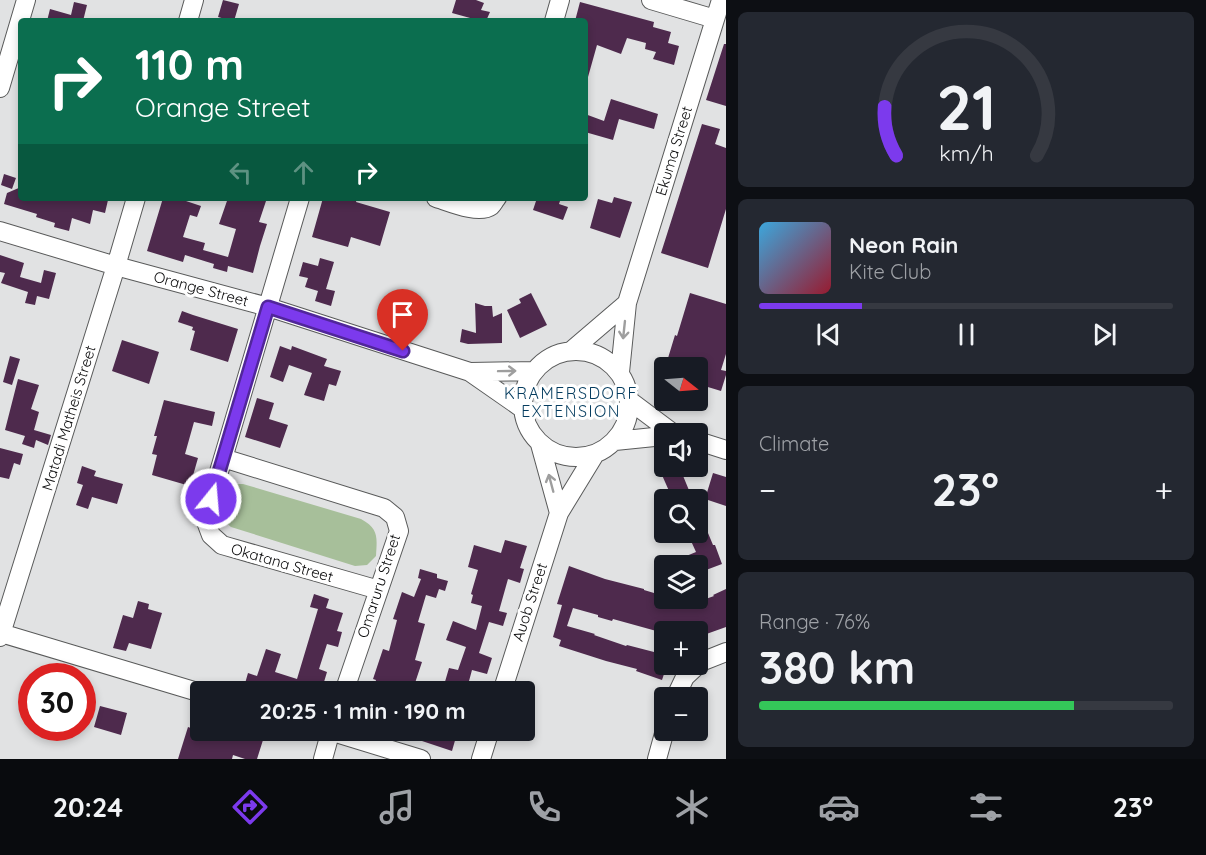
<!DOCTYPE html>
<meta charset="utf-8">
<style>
body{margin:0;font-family:Quicksand,sans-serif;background:#242831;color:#f1f3f6;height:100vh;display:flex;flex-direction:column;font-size:22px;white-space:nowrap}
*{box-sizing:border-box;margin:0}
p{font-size:20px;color:#9ea1a6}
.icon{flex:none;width:33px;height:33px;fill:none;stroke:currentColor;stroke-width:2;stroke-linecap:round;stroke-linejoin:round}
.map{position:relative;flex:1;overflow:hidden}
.side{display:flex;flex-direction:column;gap:12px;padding:12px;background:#0d0f14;width:480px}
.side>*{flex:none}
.hud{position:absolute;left:18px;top:18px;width:570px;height:183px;border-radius:6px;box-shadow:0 3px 9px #0003;background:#0b6e4f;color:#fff;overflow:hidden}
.needle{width:39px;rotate:107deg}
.fabs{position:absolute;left:654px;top:357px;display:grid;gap:12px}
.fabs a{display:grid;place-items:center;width:54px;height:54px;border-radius:6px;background:#171b24;box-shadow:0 3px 9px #0003;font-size:30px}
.speed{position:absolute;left:18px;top:663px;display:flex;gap:12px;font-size:30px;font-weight:700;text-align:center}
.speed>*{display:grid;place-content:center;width:78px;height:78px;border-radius:50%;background:#171b24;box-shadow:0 3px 9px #0003;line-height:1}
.speed .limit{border:9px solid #d22;background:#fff;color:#111}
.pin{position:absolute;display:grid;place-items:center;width:51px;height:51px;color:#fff;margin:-62px -26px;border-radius:50% 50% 50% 0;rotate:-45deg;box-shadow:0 0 6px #0007}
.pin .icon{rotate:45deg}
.me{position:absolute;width:66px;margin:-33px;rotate:17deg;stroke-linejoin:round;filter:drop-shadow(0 0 4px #0008)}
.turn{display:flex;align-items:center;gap:21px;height:126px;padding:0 18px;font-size:27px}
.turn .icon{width:78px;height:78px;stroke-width:2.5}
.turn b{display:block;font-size:42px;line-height:51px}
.lanes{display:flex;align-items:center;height:57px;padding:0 18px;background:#0003;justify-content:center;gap:30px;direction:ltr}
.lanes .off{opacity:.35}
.big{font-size:45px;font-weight:700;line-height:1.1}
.side .card{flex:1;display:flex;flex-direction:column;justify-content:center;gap:9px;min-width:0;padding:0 21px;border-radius:9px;background:#242831}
.side .dial{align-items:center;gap:0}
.dial svg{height:156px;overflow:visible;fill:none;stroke:#363941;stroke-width:7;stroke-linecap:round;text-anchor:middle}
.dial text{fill:#f1f3f6;stroke:none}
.song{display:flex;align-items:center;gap:18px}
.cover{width:72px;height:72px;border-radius:9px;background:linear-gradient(135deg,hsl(200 70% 55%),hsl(350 70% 35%))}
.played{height:6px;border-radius:3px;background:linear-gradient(90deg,#7c3aed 25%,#363941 25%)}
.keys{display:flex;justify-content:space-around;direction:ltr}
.heat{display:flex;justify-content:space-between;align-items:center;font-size:33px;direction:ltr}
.charge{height:9px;border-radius:4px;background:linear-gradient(90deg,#34c759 76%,#363941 0)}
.trip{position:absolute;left:190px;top:681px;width:345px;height:60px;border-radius:6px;background:#171b24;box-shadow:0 3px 9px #0003;font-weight:700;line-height:60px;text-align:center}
.menu{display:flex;height:96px;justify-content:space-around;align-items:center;background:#090b0e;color:#9ea1a6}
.menu .icon{width:42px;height:42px}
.menu .on{color:#7c3aed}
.menu b{font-size:27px;color:#f1f3f6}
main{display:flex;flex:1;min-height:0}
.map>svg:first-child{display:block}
.green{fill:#a7bf9a}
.building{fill:#4e2a4d;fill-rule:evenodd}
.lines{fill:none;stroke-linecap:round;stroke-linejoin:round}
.minor-casing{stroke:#595a5a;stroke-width:20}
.minor{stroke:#fff;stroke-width:18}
.oneway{stroke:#9e9e9e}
.route-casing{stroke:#51269a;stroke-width:15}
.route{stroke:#7c3aed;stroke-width:10}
.labels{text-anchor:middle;stroke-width:6;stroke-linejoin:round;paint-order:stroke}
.street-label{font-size:15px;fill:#0c0c0d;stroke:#fff}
.neighbourhood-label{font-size:16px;letter-spacing:1.5px;fill:#053c5f;stroke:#fff}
</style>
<main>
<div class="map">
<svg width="726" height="759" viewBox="0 0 726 759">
<rect width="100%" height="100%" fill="#e1e2e3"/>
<path class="green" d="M235,484H243L361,519C379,529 377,537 376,556L367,565L355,566L231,527L224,521C224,508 228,495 235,484Z"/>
<path class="building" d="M223,0L239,4L234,21H225V19L218,17Z
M456,0H476L484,3L481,10L490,12L486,21H481L452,13Z
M74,2L87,5L83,21H47L50,9L71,15Z
M580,2L654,22L653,27L671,32L668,43L679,46L674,65L653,59L656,52L645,49L646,43L627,38L621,54L597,45L588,77H585V21H575Z
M724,44H726V106L706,100Z
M611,99L658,114L654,129L619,119L613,140L585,132V114L604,121Z
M702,124L720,129L715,144L726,148V209L708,268L661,253Z
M4,174L16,178L12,189L1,185Z
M21,187V198H101L108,200L105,213L93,210L90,224L72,218L69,231L54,227L55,223L36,217L37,214L4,204L7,193Z
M614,197L632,202L620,238L590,228L598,199L612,203Z
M163,198H177L201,206L197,217L190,215L183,237L205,243L203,250L228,257L236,229L219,224L228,198H256L266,201L259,222L267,224L260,246L253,273L228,266L227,272L213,268L214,264L185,255L183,262L147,251Z
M323,198H357L356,202L390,212L380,246L351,237L348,247L312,237Z
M537,198H561L559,204L568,207L563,220L533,210Z
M0,255L24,263L20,277L41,283L44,270L56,273L49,299L37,296L35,305L25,303L28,292L1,283L5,273L0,272Z
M320,258L334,262L326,289L335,291L331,306L315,301L318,291L305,287L308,278L299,276L303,262L318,266Z
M531,293L547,325L520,338L507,310L521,303L519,299Z
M690,293L726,304V354L721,370L726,371V375L721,391L698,384V368H665L675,335L677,336Z
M392,298L413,304L407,323L386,318Z
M475,303L485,306H492L493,317L502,313V343L468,344L460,342L462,329L476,333Z
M182,311L193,315L238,329L228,362L190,350L195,331L192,330L193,327L178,322Z
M122,340L159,352L149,384L112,371Z
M280,346L291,350L292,346L327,359L324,366L341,371L336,386L329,384L324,401L304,395L312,373L289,365L283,382L270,377Z
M10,356L20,359L12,385L3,382Z
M18,379L39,385L31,409L39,412L34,430L51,435L48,445L36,440L34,448L22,444L25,436L5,430Z
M257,398L274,403L269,419L288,425L280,448L245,437Z
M164,400L215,412L212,426L194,422L185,454L198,458L190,486L152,475L157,455L152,454L157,436H154Z
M0,448L23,454L20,465L14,463L9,479L0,477Z
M82,466L96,471L94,476L123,484L117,504L92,497L88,509L76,505L83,485L77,483Z
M658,466H679L693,500H673Z
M713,473L726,477V506L705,499Z
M698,509L713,545H715L722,564L698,573V566H662L696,552L687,532H698Z
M505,540L527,546L520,568L524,569L520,583L508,579L499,611L507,613L503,626L489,622L479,653L492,658L487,674L472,670L466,692H442L449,668L458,670L466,647L446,640L453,621L476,630L482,606L471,603L473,595L471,594L478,570L468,567L474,545L501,553Z
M569,566L605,579L644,589V590L664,596V598H673L681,601L678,609L714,596L713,595L726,589V627L698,637V632H664V654L661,666L666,668L662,680L636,671L637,669L606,661L559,646L561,640L553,637L562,605L557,604ZM573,608L598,615V617L612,621L613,619L660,632L654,652L627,645L626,646L594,635L595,634L567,626Z
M420,569L437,574V578L448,581L445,591L439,589L436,598L426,595L418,622L425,624L415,660L422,662L412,692H372L376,680L373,679L383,649L389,651L397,620L393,619L402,592L414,597L421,579L418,578Z
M314,594L329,599L326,608L343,613L337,631L342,632L338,647L327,644L319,669L327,672L321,692H296L279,687L278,690L264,685L262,692H257L244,687L248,673L257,676L266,649L281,654L275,672L297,679L318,609L310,607Z
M138,601L149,604L148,609L162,613L151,649L129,643L126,651L113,648L123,615L133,618Z
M100,706L127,713L121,735L94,727Z
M188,727L199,731L236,730L263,740L257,759H245L233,755L232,759H178Z
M416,730H458L452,751L413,738Z"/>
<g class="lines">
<g class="minor-casing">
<path id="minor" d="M651,0L715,19
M188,21L194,0
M554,21L560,0
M0,88L26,0
M300,198L205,519L211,535L222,545L379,590
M436,198C449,202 479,215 491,206C493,204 495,200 497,198
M0,231L116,266L268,307L470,372
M627,303L721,0
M572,350L627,303L620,372
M523 404a53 53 0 1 1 106 0a53 53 0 1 1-106 0Z
M630,401L674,434
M523,409L470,372L534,371
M615,441L664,436
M698,441L726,450
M540,444L559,513L595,454
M223,458L384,508L395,517L399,531L344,692
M1,633L201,693
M0,637L116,266L136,198
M502,692L559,513
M675,698L685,677L701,662L726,652
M326,730L421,759
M323,759L331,730
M481,759L490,730
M657,759L665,730"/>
</g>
<use href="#minor" class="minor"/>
</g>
<defs><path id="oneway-shaft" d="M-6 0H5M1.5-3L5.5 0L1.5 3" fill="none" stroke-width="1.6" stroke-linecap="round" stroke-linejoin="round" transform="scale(1.5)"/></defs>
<g class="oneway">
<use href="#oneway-shaft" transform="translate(624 330) rotate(96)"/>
<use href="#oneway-shaft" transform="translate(507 371) rotate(-1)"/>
<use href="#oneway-shaft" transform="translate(551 483) rotate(-105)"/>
</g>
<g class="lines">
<g class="route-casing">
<path id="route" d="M211,499L268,307L403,351"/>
</g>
<use href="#route" class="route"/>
</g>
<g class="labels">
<g class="street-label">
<text transform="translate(674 151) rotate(-73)" y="5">Ekuma Street</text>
<text transform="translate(201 289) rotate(15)" y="5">Orange Street</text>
<text transform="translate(69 418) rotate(-73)" y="5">Matadi Matheis Street</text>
<text transform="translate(282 563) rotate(16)" y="5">Okatana Street</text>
<text transform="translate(379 586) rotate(-72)" y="5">Omaruru Street</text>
<text transform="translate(530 602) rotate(-72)" y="5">Auob Street</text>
</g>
<g class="neighbourhood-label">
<text x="571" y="399">KRAMERSDORF<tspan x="571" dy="18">EXTENSION</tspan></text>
</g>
</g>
</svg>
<div class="fabs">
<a><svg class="needle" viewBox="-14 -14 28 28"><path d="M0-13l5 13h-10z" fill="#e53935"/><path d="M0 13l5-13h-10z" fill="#9ea1a6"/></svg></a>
<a><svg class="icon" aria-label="sound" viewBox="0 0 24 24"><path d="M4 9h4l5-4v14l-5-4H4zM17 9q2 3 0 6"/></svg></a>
<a><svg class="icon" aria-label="search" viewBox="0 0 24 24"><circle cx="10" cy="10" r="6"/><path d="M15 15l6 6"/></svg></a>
<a><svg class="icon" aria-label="layers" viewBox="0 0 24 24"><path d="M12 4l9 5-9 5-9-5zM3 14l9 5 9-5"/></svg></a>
<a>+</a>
<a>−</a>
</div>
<div class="speed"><div class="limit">30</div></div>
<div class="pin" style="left:403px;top:351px;background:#d93025"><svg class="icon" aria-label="arrive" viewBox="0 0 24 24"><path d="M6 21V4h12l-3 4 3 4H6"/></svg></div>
<svg class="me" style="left:211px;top:499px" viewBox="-20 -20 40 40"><circle r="17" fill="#7c3aed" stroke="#fff" stroke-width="3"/><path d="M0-11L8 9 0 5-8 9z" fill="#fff"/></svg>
<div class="trip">20:25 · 1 min · 190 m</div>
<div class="hud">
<div class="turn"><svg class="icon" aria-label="right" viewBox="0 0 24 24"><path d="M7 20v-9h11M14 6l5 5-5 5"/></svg><div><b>110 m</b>Orange Street</div></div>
<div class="lanes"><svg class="icon off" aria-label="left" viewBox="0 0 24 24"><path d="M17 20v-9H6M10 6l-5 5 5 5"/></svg><svg class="icon off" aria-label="ahead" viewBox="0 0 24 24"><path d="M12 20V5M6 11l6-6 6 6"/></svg><svg class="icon" aria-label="right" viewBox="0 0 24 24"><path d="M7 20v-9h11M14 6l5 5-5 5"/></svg></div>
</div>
</div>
<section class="side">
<div class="card dial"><svg viewBox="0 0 100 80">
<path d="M14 69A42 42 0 1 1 86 69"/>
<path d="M14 69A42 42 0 0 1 8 44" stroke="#7c3aed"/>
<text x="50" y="56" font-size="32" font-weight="700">21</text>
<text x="50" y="72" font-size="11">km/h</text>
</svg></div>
<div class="card">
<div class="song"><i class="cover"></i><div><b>Neon Rain</b><p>Kite Club</p></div></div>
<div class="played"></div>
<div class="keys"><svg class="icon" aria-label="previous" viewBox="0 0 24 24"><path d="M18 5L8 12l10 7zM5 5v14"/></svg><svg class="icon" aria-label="pause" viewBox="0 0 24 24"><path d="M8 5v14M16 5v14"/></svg><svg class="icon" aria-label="next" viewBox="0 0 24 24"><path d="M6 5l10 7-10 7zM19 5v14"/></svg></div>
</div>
<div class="card"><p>Climate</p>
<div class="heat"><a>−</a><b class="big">23°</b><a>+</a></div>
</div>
<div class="card"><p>Range · 76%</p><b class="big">380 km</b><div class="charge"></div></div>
</section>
</main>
<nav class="menu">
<b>20:24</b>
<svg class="icon on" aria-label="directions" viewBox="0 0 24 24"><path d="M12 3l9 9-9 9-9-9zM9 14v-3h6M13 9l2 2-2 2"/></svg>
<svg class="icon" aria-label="music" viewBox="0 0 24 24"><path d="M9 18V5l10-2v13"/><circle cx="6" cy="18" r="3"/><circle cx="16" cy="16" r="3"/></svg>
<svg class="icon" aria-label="phone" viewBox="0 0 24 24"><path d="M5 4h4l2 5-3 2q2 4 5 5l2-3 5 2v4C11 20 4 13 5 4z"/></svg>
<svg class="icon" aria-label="climate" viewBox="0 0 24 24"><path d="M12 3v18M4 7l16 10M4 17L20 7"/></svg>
<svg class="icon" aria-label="car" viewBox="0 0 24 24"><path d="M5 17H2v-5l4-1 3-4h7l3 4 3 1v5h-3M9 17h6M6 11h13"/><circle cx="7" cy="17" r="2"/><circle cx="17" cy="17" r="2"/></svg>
<svg class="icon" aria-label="filters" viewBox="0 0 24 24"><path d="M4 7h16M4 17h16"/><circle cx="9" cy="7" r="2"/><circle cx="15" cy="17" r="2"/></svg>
<b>23°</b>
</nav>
